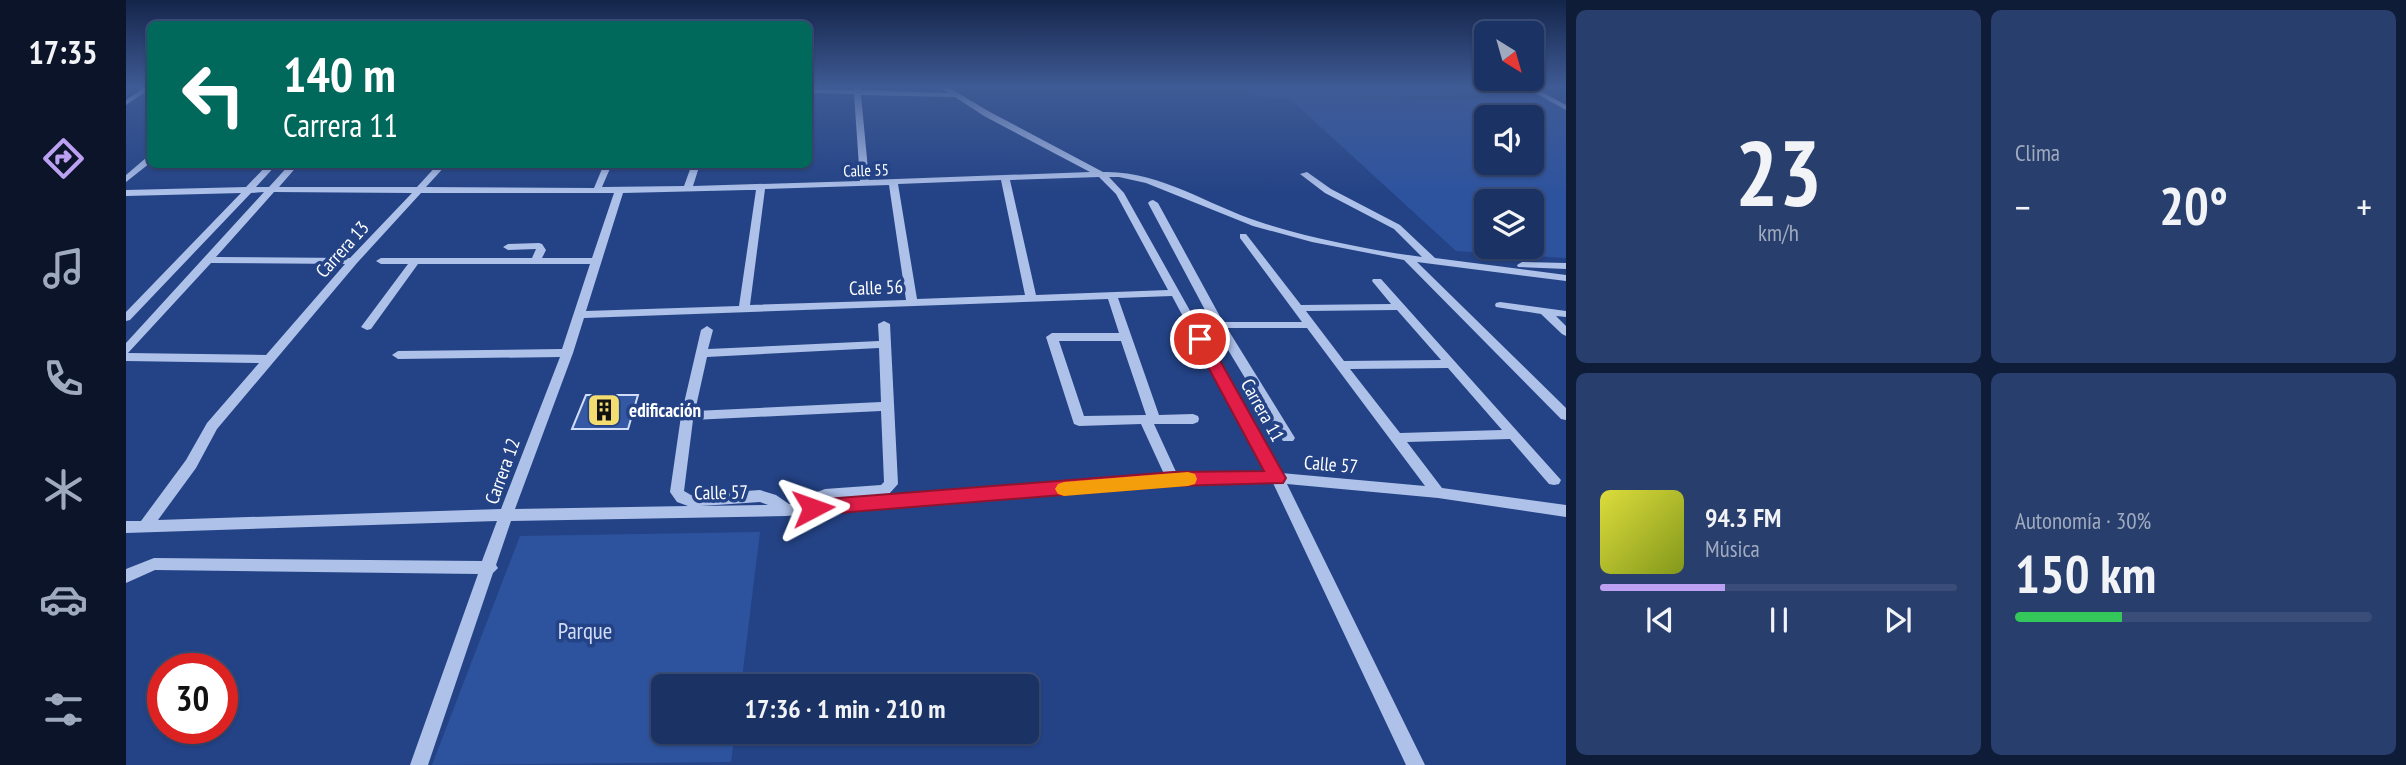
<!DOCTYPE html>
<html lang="es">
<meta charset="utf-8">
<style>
body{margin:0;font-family:"PT Sans Narrow",sans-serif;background:#283e6d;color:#f1f3f6;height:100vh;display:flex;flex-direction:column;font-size:26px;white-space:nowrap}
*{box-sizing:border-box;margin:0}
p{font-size:23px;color:#a0aabf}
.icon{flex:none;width:38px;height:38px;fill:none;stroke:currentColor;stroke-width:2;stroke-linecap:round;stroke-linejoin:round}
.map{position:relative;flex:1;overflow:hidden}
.sheet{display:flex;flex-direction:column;gap:10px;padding:10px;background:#0f1c37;width:840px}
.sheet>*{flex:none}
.hud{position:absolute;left:21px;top:21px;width:665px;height:147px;border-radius:10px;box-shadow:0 2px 5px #0004,0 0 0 2px #394d78;background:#00695c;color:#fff;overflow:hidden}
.needle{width:46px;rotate:143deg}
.controls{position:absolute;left:1348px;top:21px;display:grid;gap:14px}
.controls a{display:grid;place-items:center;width:70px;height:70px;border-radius:10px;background:#1b3264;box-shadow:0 2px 5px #0004,0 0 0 2px #394d78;font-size:35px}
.speed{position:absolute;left:21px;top:653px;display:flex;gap:14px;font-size:35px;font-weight:700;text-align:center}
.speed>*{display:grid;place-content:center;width:91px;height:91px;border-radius:50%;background:#1b3264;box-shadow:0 2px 5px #0004,0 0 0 2px #394d78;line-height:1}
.speed .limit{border:10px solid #d22;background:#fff;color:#111}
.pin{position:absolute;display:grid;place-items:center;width:60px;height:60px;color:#fff;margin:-30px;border:4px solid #fff;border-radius:50%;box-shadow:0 2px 7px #0007}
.me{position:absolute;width:77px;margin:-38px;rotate:86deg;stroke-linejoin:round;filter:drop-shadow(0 0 5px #0008)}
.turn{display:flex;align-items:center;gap:24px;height:147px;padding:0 21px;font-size:32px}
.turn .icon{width:91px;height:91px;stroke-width:2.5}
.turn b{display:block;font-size:49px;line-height:60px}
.big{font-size:52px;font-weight:600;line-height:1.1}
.sheet .tile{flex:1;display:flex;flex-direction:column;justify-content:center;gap:10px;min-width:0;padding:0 24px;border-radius:10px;background:#283e6d}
.sheet .dial{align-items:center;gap:0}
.dial b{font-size:91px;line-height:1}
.song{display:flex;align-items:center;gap:21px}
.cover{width:84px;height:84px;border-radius:10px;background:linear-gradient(135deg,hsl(60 70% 55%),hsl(70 70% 35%))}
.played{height:7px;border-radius:4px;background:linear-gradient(90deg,#bca0f2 35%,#394d78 35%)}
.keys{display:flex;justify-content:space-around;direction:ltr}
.heat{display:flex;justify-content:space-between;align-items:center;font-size:38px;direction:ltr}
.charge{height:10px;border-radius:5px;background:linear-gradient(90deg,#34c759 30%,#394d78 0)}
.sheet .tiles{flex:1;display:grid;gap:10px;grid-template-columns:repeat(2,1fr)}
.trip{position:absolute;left:525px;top:674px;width:388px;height:70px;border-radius:10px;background:#1b3264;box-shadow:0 2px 5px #0004,0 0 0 2px #394d78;font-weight:600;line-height:70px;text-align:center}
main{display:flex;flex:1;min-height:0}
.menu{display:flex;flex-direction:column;width:126px;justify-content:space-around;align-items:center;background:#0b1428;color:#a0aabf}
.menu .icon{width:49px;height:49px}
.menu .current{color:#bca0f2}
.menu b{font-size:32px;color:#f1f3f6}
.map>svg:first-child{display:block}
.green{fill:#2e539e;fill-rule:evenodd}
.building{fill:#3458a3;stroke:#d2def7;stroke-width:2}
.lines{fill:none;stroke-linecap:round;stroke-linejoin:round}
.minor{fill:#aec1e9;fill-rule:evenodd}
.route{fill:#e11d48;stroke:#92132f;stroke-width:2}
.slow{fill:#f59e0b}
.labels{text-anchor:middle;stroke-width:7;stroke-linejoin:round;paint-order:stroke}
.far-street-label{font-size:16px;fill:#fff;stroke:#244386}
.street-label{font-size:19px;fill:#fff;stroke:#244386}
.poi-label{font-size:19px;font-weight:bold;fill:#fff;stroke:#244386;text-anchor:start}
.near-park-label{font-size:23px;fill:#d2def7;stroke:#244386}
</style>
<main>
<nav class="menu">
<b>17:35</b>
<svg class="icon current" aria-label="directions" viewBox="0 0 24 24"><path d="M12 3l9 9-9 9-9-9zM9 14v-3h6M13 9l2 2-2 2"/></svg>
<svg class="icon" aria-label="music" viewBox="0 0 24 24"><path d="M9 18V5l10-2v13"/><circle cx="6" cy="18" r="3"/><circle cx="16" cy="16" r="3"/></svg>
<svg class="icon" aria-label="phone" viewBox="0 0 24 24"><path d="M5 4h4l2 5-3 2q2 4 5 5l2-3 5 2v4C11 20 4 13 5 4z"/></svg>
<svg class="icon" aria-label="climate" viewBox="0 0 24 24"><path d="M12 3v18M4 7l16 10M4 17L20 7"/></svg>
<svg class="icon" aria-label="car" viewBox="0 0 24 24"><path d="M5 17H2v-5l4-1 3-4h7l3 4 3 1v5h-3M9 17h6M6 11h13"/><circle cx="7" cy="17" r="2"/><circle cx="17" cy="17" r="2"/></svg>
<svg class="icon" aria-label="filters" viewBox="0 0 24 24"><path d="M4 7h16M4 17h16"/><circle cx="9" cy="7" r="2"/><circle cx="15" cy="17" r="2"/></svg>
</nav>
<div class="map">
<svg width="1440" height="765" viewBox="0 0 1440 765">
<rect width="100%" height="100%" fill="#244386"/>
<path class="green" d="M1091,86H1392L1394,94L1219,98L1422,99L1440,109V258L1330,251L1164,99L1128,96ZM1360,117H1405V163H1360ZM1360,201H1405V247H1360Z
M634,532L615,686H537V732H609L605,762L306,765L394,536Z"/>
<path class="building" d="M460,395H512L502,429H446Z"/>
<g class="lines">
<path class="minor" d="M20,86H24V89L0,105V100Z
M728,86H734L735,90L822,93L812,86H820L864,112L977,172C1032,170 1082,205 1134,222C1183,238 1244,250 1296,257L1268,229L1199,193L1174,174L1181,172L1205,189L1274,225L1309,258L1440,275V281L1291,262L1440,408V420L1435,419L1278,260L1186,242L1127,226L1020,183L993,177H983L998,193L1155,473L1299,486L1181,328H1101L1169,438L1167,441H1157L1087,325L1022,203L1024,201L1027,200L1032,203L1097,322H1176L1114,238V234H1120L1175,305L1265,304L1246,281L1247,279H1255L1435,480L1433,484L1428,485L1423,484L1384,439L1281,442L1316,488L1440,505V517L1312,498L1161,484L1299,765H1280L1147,483L1047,484L660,516L385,521L370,565L372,568L367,573L302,765H284L352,574L29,570L0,583V569L28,558L356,561L371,521L0,533V521H15L60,460L81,423L133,363L0,361V343L138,192L125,193L4,320L0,321V312L115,193L0,196V190L120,187L142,164H151L130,187H143L164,164H173L153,187H291L312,164H321L300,187L468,188L478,164H486L476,187L558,186L566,164H574L567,186L734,181L728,94L682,93V89L728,90ZM735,95L829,97L858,116L964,172L743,180ZM973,177L990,194L1042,290L910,295L884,180ZM875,180L899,295L791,299L772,184ZM763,185L780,300L624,305L639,189ZM621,190H630L613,306L460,311L497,193ZM148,192L286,193L224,258L90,257ZM295,193H488L466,258H416L420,250L416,244L413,243L382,244L377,247L382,250L410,249L406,258H255L250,261L255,264H282L235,327L241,330L245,329L292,264H464L436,349L272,351L266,355L272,359L434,357L375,509L32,520L70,468L91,429L231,263ZM85,263L219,264L140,355L2,353ZM1046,296L1141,473L1051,474L1028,424H1067L1072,422L1073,419L1072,416L1067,414L1033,415L992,298ZM982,299L993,333H926L920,337L947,421L948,424L953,426L1015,424L1038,474L698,501L758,495L763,494L772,484L764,324L758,321L752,324L753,341L582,349L587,330L581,326L575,330L555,416L544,492L551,502L562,506L389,509L447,353L458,318ZM1271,310L1315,360L1218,361L1180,311ZM933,341H995L1020,415L958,416ZM753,348L755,402L569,411L581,357ZM1322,368L1376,430L1274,433L1224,369ZM755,411L758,482L755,485L699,489L686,494L682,503L663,504L650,495L634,490L565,495L558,491L567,420ZM634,502L642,505L575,506Z
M1396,86H1405L1440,105V110Z
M21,157H24V163L0,182V175Z
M1396,262L1440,263V269L1392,267L1391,265Z
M1374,302L1440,311V317L1430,316L1440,326V336L1436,334L1415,314L1370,307L1369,305L1370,303Z"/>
</g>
<linearGradient id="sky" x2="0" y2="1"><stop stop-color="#14254a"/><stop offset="0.45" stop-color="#3f5b95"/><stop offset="1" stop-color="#3f5b95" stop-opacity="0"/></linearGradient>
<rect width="1440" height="193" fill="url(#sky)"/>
<path class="route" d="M1074,335L1082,339L1157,473L1160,478L1157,483L1047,486L687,515L680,513L677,508L680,503L687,500L1047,472L1138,471L1067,339Z"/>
<path class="slow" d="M1062,472L1069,474L1071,479L1069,484L1062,486L938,496L932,494L929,489L932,484L938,482Z"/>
<defs>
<g id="building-square" transform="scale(1.75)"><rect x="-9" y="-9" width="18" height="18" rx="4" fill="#f3dd71" stroke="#244386"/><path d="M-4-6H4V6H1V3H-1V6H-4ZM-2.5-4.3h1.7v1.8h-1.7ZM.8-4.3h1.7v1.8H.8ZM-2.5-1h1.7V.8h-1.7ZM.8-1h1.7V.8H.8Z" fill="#111"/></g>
</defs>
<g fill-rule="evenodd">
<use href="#building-square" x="478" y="410"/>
</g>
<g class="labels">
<g class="far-street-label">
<text transform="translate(740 170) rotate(-2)" y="6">Calle 55</text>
</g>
<g class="street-label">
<text transform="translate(216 249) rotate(-48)" y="7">Carrera 13</text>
<text transform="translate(750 287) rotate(-2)" y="7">Calle 56</text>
<text transform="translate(1137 410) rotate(61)" y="7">Carrera 11</text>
<text transform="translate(1205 464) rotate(5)" y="7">Calle 57</text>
<text transform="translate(376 471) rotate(-70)" y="7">Carrera 12</text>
<text transform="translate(595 492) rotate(-1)" y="7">Calle 57</text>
</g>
<g class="poi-label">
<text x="503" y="417">edificación</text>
</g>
<g class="near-park-label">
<text x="459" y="639">Parque</text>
</g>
</g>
</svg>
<div class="controls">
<a><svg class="needle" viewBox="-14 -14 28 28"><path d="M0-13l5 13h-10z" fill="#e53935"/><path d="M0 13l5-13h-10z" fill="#a0aabf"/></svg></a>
<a><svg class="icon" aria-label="sound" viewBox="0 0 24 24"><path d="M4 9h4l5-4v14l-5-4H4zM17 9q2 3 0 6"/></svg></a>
<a><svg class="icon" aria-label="layers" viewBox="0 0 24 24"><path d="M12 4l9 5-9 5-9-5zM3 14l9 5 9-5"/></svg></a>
</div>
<div class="speed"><div class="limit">30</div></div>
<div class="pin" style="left:1074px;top:339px;background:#d93025"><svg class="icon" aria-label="arrive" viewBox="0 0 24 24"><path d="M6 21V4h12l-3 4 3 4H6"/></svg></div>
<svg class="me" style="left:687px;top:508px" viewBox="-20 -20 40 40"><path d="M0-17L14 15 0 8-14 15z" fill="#e11d48" stroke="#fff" stroke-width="4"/></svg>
<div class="trip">17:36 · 1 min · 210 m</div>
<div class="hud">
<div class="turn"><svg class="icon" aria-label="left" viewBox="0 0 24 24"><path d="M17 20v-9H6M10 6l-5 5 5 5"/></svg><div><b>140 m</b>Carrera 11</div></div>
</div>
</div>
<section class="sheet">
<div class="tiles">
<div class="tile dial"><b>23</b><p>km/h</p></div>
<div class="tile"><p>Clima</p>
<div class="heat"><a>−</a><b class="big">20°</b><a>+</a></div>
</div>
<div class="tile">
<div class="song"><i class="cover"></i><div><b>94.3 FM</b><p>Música</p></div></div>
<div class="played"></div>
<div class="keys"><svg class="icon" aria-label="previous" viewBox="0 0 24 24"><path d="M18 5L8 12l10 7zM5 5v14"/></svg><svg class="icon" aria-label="pause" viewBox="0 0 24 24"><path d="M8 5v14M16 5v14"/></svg><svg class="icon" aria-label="next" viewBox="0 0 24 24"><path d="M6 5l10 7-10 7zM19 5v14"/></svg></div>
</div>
<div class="tile"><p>Autonomía · 30%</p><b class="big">150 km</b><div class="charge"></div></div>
</div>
</section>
</main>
